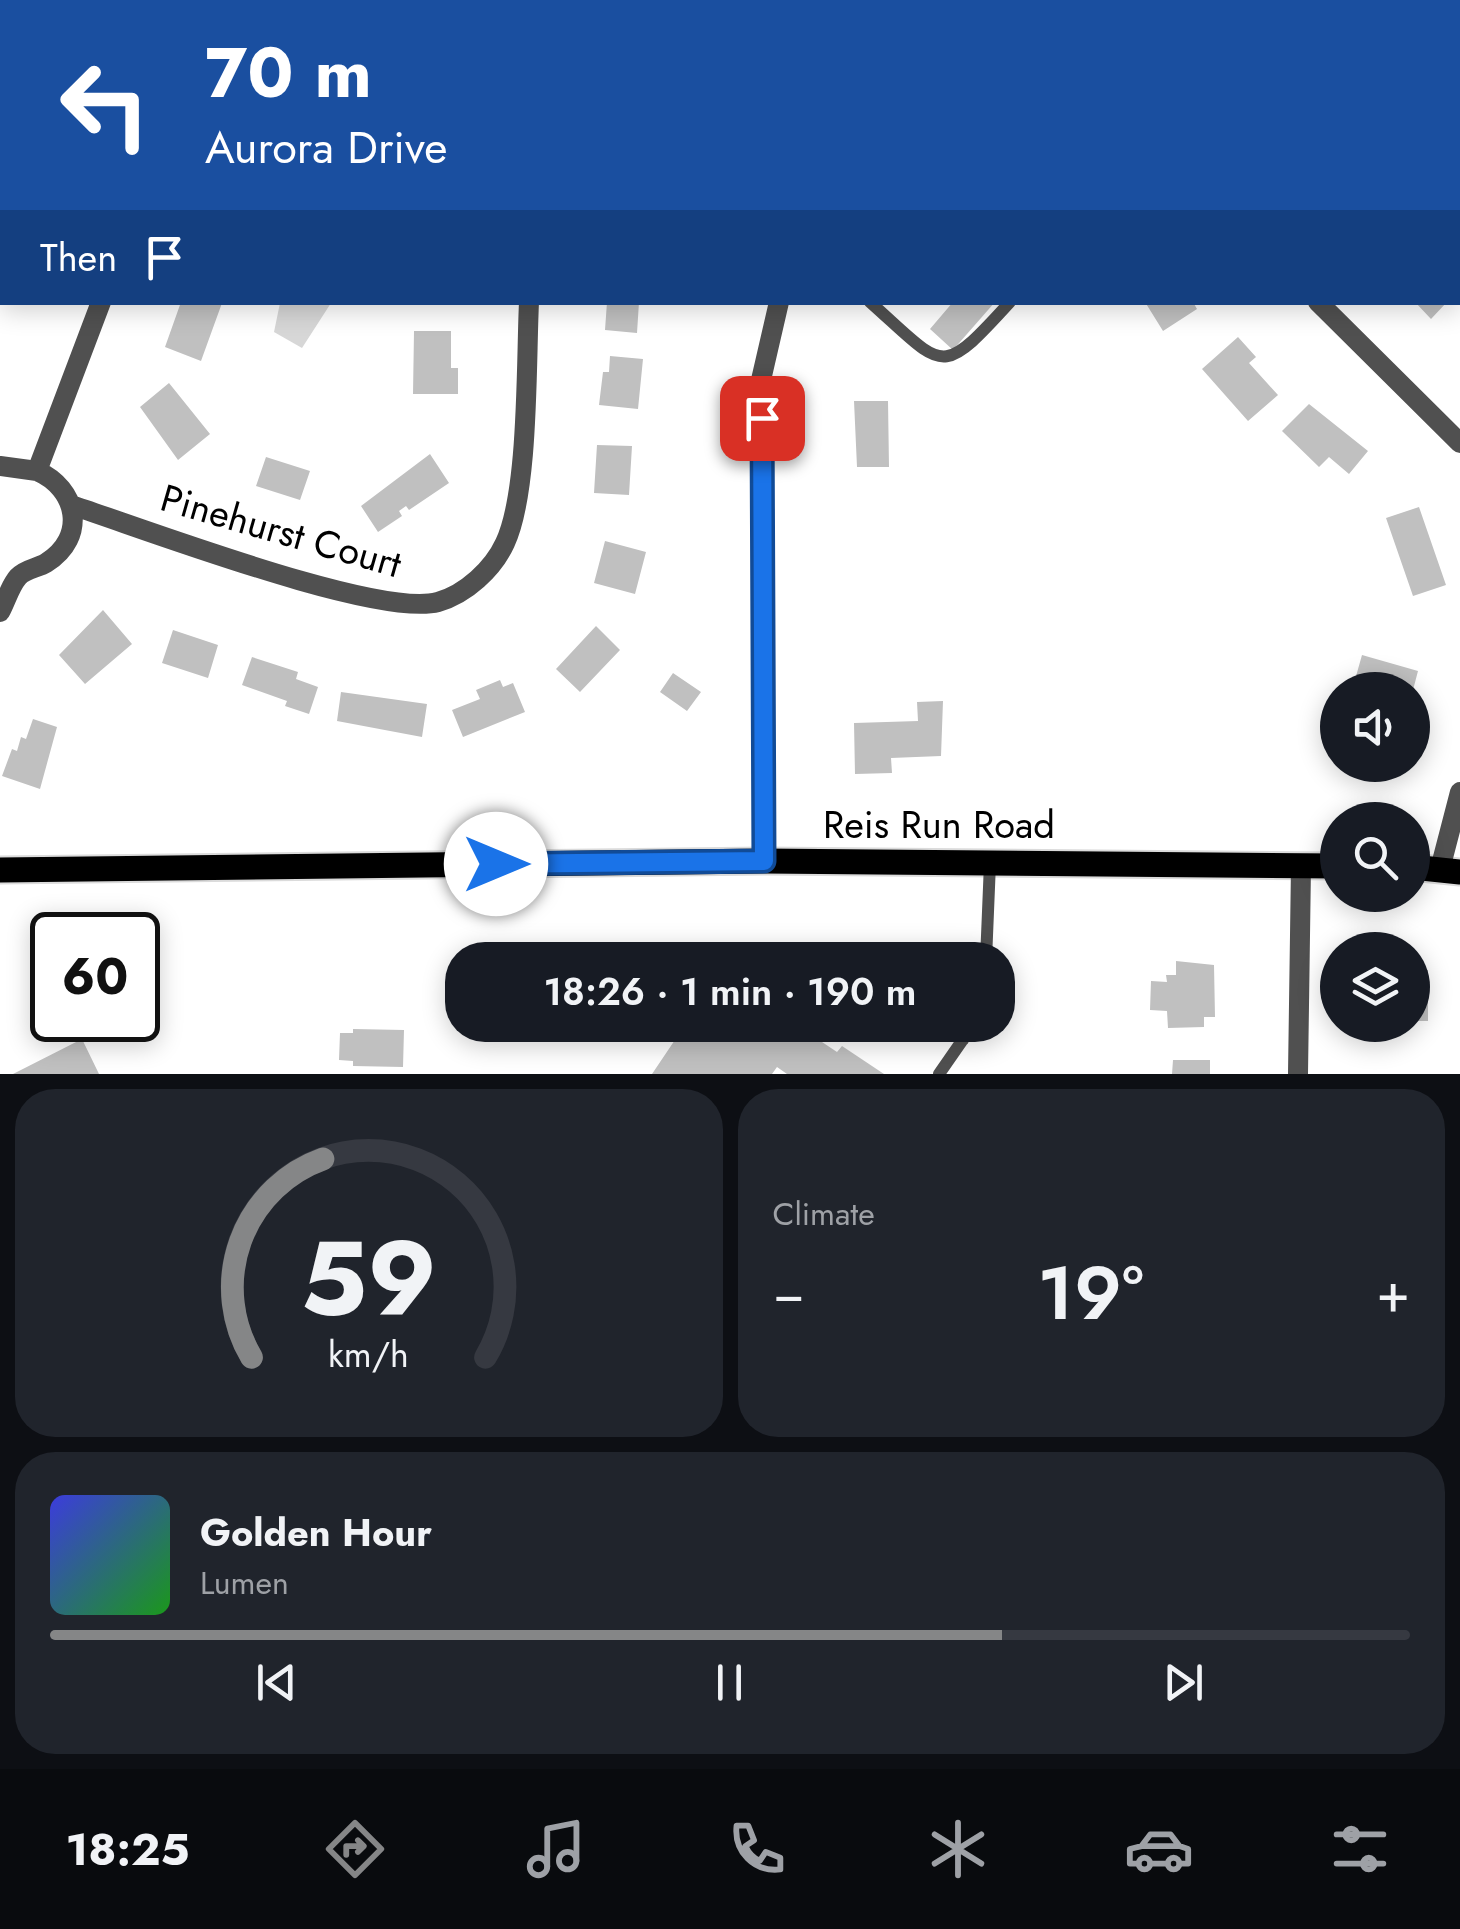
<!DOCTYPE html>
<meta charset="utf-8">
<style>
body{margin:0;font-family:Jost,sans-serif;background:#20242c;color:#f1f3f6;height:100vh;display:flex;flex-direction:column;font-size:38px;white-space:nowrap}
*{box-sizing:border-box;margin:0}
p{font-size:32px;color:#9ea1a6}
.icon{flex:none;width:55px;height:55px;fill:none;stroke:currentColor;stroke-width:2;stroke-linecap:round;stroke-linejoin:round}
.map{position:relative;height:1074px;overflow:hidden}
.drawer{display:flex;flex-direction:column;gap:15px;padding:15px;background:#0d0f14;flex:1}
.drawer>*{flex:none}
.hud{position:absolute;left:0px;top:0px;width:1460px;height:305px;box-shadow:0 5px 25px #0003;background:#1a4fa0;color:#fff;overflow:hidden}
.buttons{position:absolute;left:1320px;top:672px;display:grid;gap:20px}
.buttons a{display:grid;place-items:center;width:110px;height:110px;border-radius:50%;background:#171b24;box-shadow:0 5px 25px #0003;font-size:50px}
.speed{position:absolute;left:30px;top:912px;display:flex;gap:20px;font-size:50px;font-weight:700;text-align:center}
.speed>*{display:grid;place-content:center;width:130px;height:130px;border-radius:50%;background:#171b24;box-shadow:0 5px 25px #0003;line-height:1}
.speed .limit{border:5px solid #111;border-radius:15px;background:#fff;color:#111}
.pin{position:absolute;display:grid;place-items:center;width:85px;height:85px;color:#fff;margin:-42px;border-radius:20px;box-shadow:0 5px 15px #0006}
.me{position:absolute;width:110px;margin:-55px;rotate:90deg;stroke-linejoin:round;filter:drop-shadow(0 0 8px #0008)}
.turn{display:flex;align-items:center;gap:35px;height:210px;padding:0 40px;font-size:45px}
.turn .icon{width:130px;height:130px;stroke-width:2.5}
.turn b{display:block;font-size:70px;line-height:85px}
.then{display:flex;align-items:center;height:95px;padding:0 40px;background:#0003;gap:20px;font-size:38px}
.big{font-size:75px;font-weight:600;line-height:1.1}
.drawer .widget{flex:1;display:flex;flex-direction:column;justify-content:center;gap:15px;min-width:0;padding:0 35px;border-radius:40px;background:#20242c}
.drawer .dial{align-items:center;gap:0}
.dial svg{height:260px;overflow:visible;fill:none;stroke:#363941;stroke-width:7;stroke-linecap:round;text-anchor:middle}
.dial text{fill:#f1f3f6;stroke:none}
.song{display:flex;align-items:center;gap:30px}
.cover{width:120px;height:120px;border-radius:15px;background:linear-gradient(135deg,hsl(240 70% 55%),hsl(120 70% 35%))}
.played{height:10px;border-radius:5px;background:linear-gradient(90deg,#858687 70%,#363941 70%)}
.keys{display:flex;justify-content:space-around;direction:ltr}
.heat{display:flex;justify-content:space-between;align-items:center;font-size:55px;direction:ltr}
.drawer .tiles{flex:1;display:grid;gap:15px;grid-template-columns:1fr 1fr}
.widget:last-child{grid-column:span 2}
.trip{position:absolute;left:445px;top:942px;width:570px;height:100px;border-radius:40px;background:#171b24;box-shadow:0 5px 25px #0003;font-weight:600;line-height:100px;text-align:center}
.dock{display:flex;height:160px;justify-content:space-around;align-items:center;background:#090b0e;color:#9ea1a6}
.dock .icon{width:70px;height:70px}
.dock .selected{color:#858687}
.dock b{font-size:45px;color:#f1f3f6}
.map>svg:first-child{display:block}
.green{fill:#d7d7d7}
.building{fill:#c0c0c0}
.lines{fill:none;stroke-linecap:round;stroke-linejoin:round}
.primary-casing{stroke:#dbdbdb;stroke-width:29}
.lane{stroke:#505050;stroke-width:12}
.street{stroke:#505050;stroke-width:20}
.primary{stroke:#000;stroke-width:25}
.route-casing{stroke:#114b97;stroke-width:25}
.route{stroke:#1a73e8;stroke-width:18}
.labels{text-anchor:middle;stroke-width:9;stroke-linejoin:round;paint-order:stroke}
.street-label{font-size:38px;fill:#000;stroke:#fff}
</style>
<div class="map">
<svg width="1460" height="1074" viewBox="0 0 1460 1074">
<rect width="100%" height="100%" fill="#fff"/>
<path class="green" d="M280,303V302L331,303L302,348L274,332Z"/>
<path class="building" d="M181,302L222,303L201,361L165,347Z
M607,302H639L637,333L605,330Z
M953,302H995L953,350L930,329Z
M1145,302H1193L1197,309L1163,331Z
M1415,302H1447L1431,319Z
M414,331H451V368H458V394H413Z
M1238,337L1256,357L1249,363L1278,395L1248,421L1202,369Z
M610,356L643,359L638,409L599,405L603,372H609Z
M169,383L210,434L178,460L140,407Z
M854,401H888L889,467H857Z
M1309,404L1368,451L1349,474L1329,457L1319,467L1282,431Z
M597,445L632,446L629,495L594,493Z
M430,454L449,483L409,510L406,506L399,511L402,516L378,532L361,506Z
M266,457L310,471L300,500L256,486Z
M1419,507L1446,585L1413,596L1386,518Z
M605,541L646,552L635,594L594,583Z
M103,610L132,644L85,684L59,655Z
M596,626L620,650L580,692L556,669Z
M173,630L218,645L208,678L162,663Z
M1362,655L1418,671L1413,690L1353,687Z
M252,657L298,672L296,679L318,687L309,714L285,706L287,701L242,685Z
M673,673L701,692L687,711L660,692Z
M500,680L503,687L513,683L525,712L463,737L452,710L480,699L476,690Z
M341,692L427,704L422,737L337,721Z
M943,701L941,756L891,758L892,773L855,774L854,723L918,721L917,702Z
M33,719L57,727L40,789L2,776L12,749L17,751L21,737L26,739Z
M1176,961L1214,965L1215,1017H1204V1027L1168,1028L1167,1011L1150,1010L1151,981L1167,982L1166,975H1176Z
M1412,970H1428V1021H1412Z
M685,1025H803L801,1028L837,1052L842,1046L884,1074H787L777,1067L772,1074H652Z
M353,1029L404,1030L403,1067L353,1066V1061L339,1060L340,1033H353Z
M82,1039L99,1074H13Z
M1173,1060H1210V1074H1172Z"/>
<g class="lines">
<g class="primary-casing">
<path id="primary" d="M1412,867L1460,872
M0,870L764,861L1338,866"/>
</g>
<path class="lane" d="M870,302C945,369 939,380 1010,302
M986,960L990,863
M942,1025L963,1040
M939,1074L973,1025"/>
<path class="street" d="M147,0V2
M1318,302L1460,443
M0,466L37,471
M74,506C145,529 378,618 438,602C466,594 493,569 505,543C529,492 526,363 529,302
M0,612C6,601 10,586 18,577C25,569 38,568 46,563C88,537 77,488 37,471L101,302
M764,861L761,380L779,302
M1440,869L1460,792
M1298,1074L1301,866"/>
<use href="#primary" class="primary"/>
</g>
<g class="lines">
<g class="route-casing">
<path id="route" d="M496,864L764,861L762,418"/>
</g>
<use href="#route" class="route"/>
</g>
<g class="labels">
<g class="street-label">
<text transform="translate(281 531) rotate(16)" y="13">Pinehurst Court</text>
<text x="939" y="838">Reis Run Road</text>
</g>
</g>
</svg>
<div class="buttons">
<a><svg class="icon" aria-label="sound" viewBox="0 0 24 24"><path d="M4 9h4l5-4v14l-5-4H4zM17 9q2 3 0 6"/></svg></a>
<a><svg class="icon" aria-label="search" viewBox="0 0 24 24"><circle cx="10" cy="10" r="6"/><path d="M15 15l6 6"/></svg></a>
<a><svg class="icon" aria-label="layers" viewBox="0 0 24 24"><path d="M12 4l9 5-9 5-9-5zM3 14l9 5 9-5"/></svg></a>
</div>
<div class="speed"><div class="limit">60</div></div>
<div class="pin" style="left:762px;top:418px;background:#d93025"><svg class="icon" aria-label="arrive" viewBox="0 0 24 24"><path d="M6 21V4h12l-3 4 3 4H6"/></svg></div>
<svg class="me" style="left:496px;top:864px" viewBox="-20 -20 40 40"><circle r="19" fill="#fff"/><path d="M0-13L10 11 0 6-10 11z" fill="#1a73e8"/></svg>
<div class="trip">18:26 · 1 min · 190 m</div>
<div class="hud">
<div class="turn"><svg class="icon" aria-label="left" viewBox="0 0 24 24"><path d="M17 20v-9H6M10 6l-5 5 5 5"/></svg><div><b>70 m</b>Aurora Drive</div></div>
<div class="then">Then<svg class="icon" aria-label="arrive" viewBox="0 0 24 24"><path d="M6 21V4h12l-3 4 3 4H6"/></svg></div>
</div>
</div>
<section class="drawer">
<div class="tiles">
<div class="widget dial"><svg viewBox="0 0 100 80">
<path d="M14 69A42 42 0 1 1 86 69"/>
<path d="M14 69A42 42 0 0 1 36 8" stroke="#858687"/>
<text x="50" y="56" font-size="32" font-weight="700">59</text>
<text x="50" y="72" font-size="11">km/h</text>
</svg></div>
<div class="widget"><p>Climate</p>
<div class="heat"><a>−</a><b class="big">19°</b><a>+</a></div>
</div>
<div class="widget">
<div class="song"><i class="cover"></i><div><b>Golden Hour</b><p>Lumen</p></div></div>
<div class="played"></div>
<div class="keys"><svg class="icon" aria-label="previous" viewBox="0 0 24 24"><path d="M18 5L8 12l10 7zM5 5v14"/></svg><svg class="icon" aria-label="pause" viewBox="0 0 24 24"><path d="M8 5v14M16 5v14"/></svg><svg class="icon" aria-label="next" viewBox="0 0 24 24"><path d="M6 5l10 7-10 7zM19 5v14"/></svg></div>
</div>
</div>
</section>
<nav class="dock">
<b>18:25</b>
<svg class="icon selected" aria-label="directions" viewBox="0 0 24 24"><path d="M12 3l9 9-9 9-9-9zM9 14v-3h6M13 9l2 2-2 2"/></svg>
<svg class="icon" aria-label="music" viewBox="0 0 24 24"><path d="M9 18V5l10-2v13"/><circle cx="6" cy="18" r="3"/><circle cx="16" cy="16" r="3"/></svg>
<svg class="icon" aria-label="phone" viewBox="0 0 24 24"><path d="M5 4h4l2 5-3 2q2 4 5 5l2-3 5 2v4C11 20 4 13 5 4z"/></svg>
<svg class="icon" aria-label="climate" viewBox="0 0 24 24"><path d="M12 3v18M4 7l16 10M4 17L20 7"/></svg>
<svg class="icon" aria-label="car" viewBox="0 0 24 24"><path d="M5 17H2v-5l4-1 3-4h7l3 4 3 1v5h-3M9 17h6M6 11h13"/><circle cx="7" cy="17" r="2"/><circle cx="17" cy="17" r="2"/></svg>
<svg class="icon" aria-label="filters" viewBox="0 0 24 24"><path d="M4 7h16M4 17h16"/><circle cx="9" cy="7" r="2"/><circle cx="15" cy="17" r="2"/></svg>
</nav>
